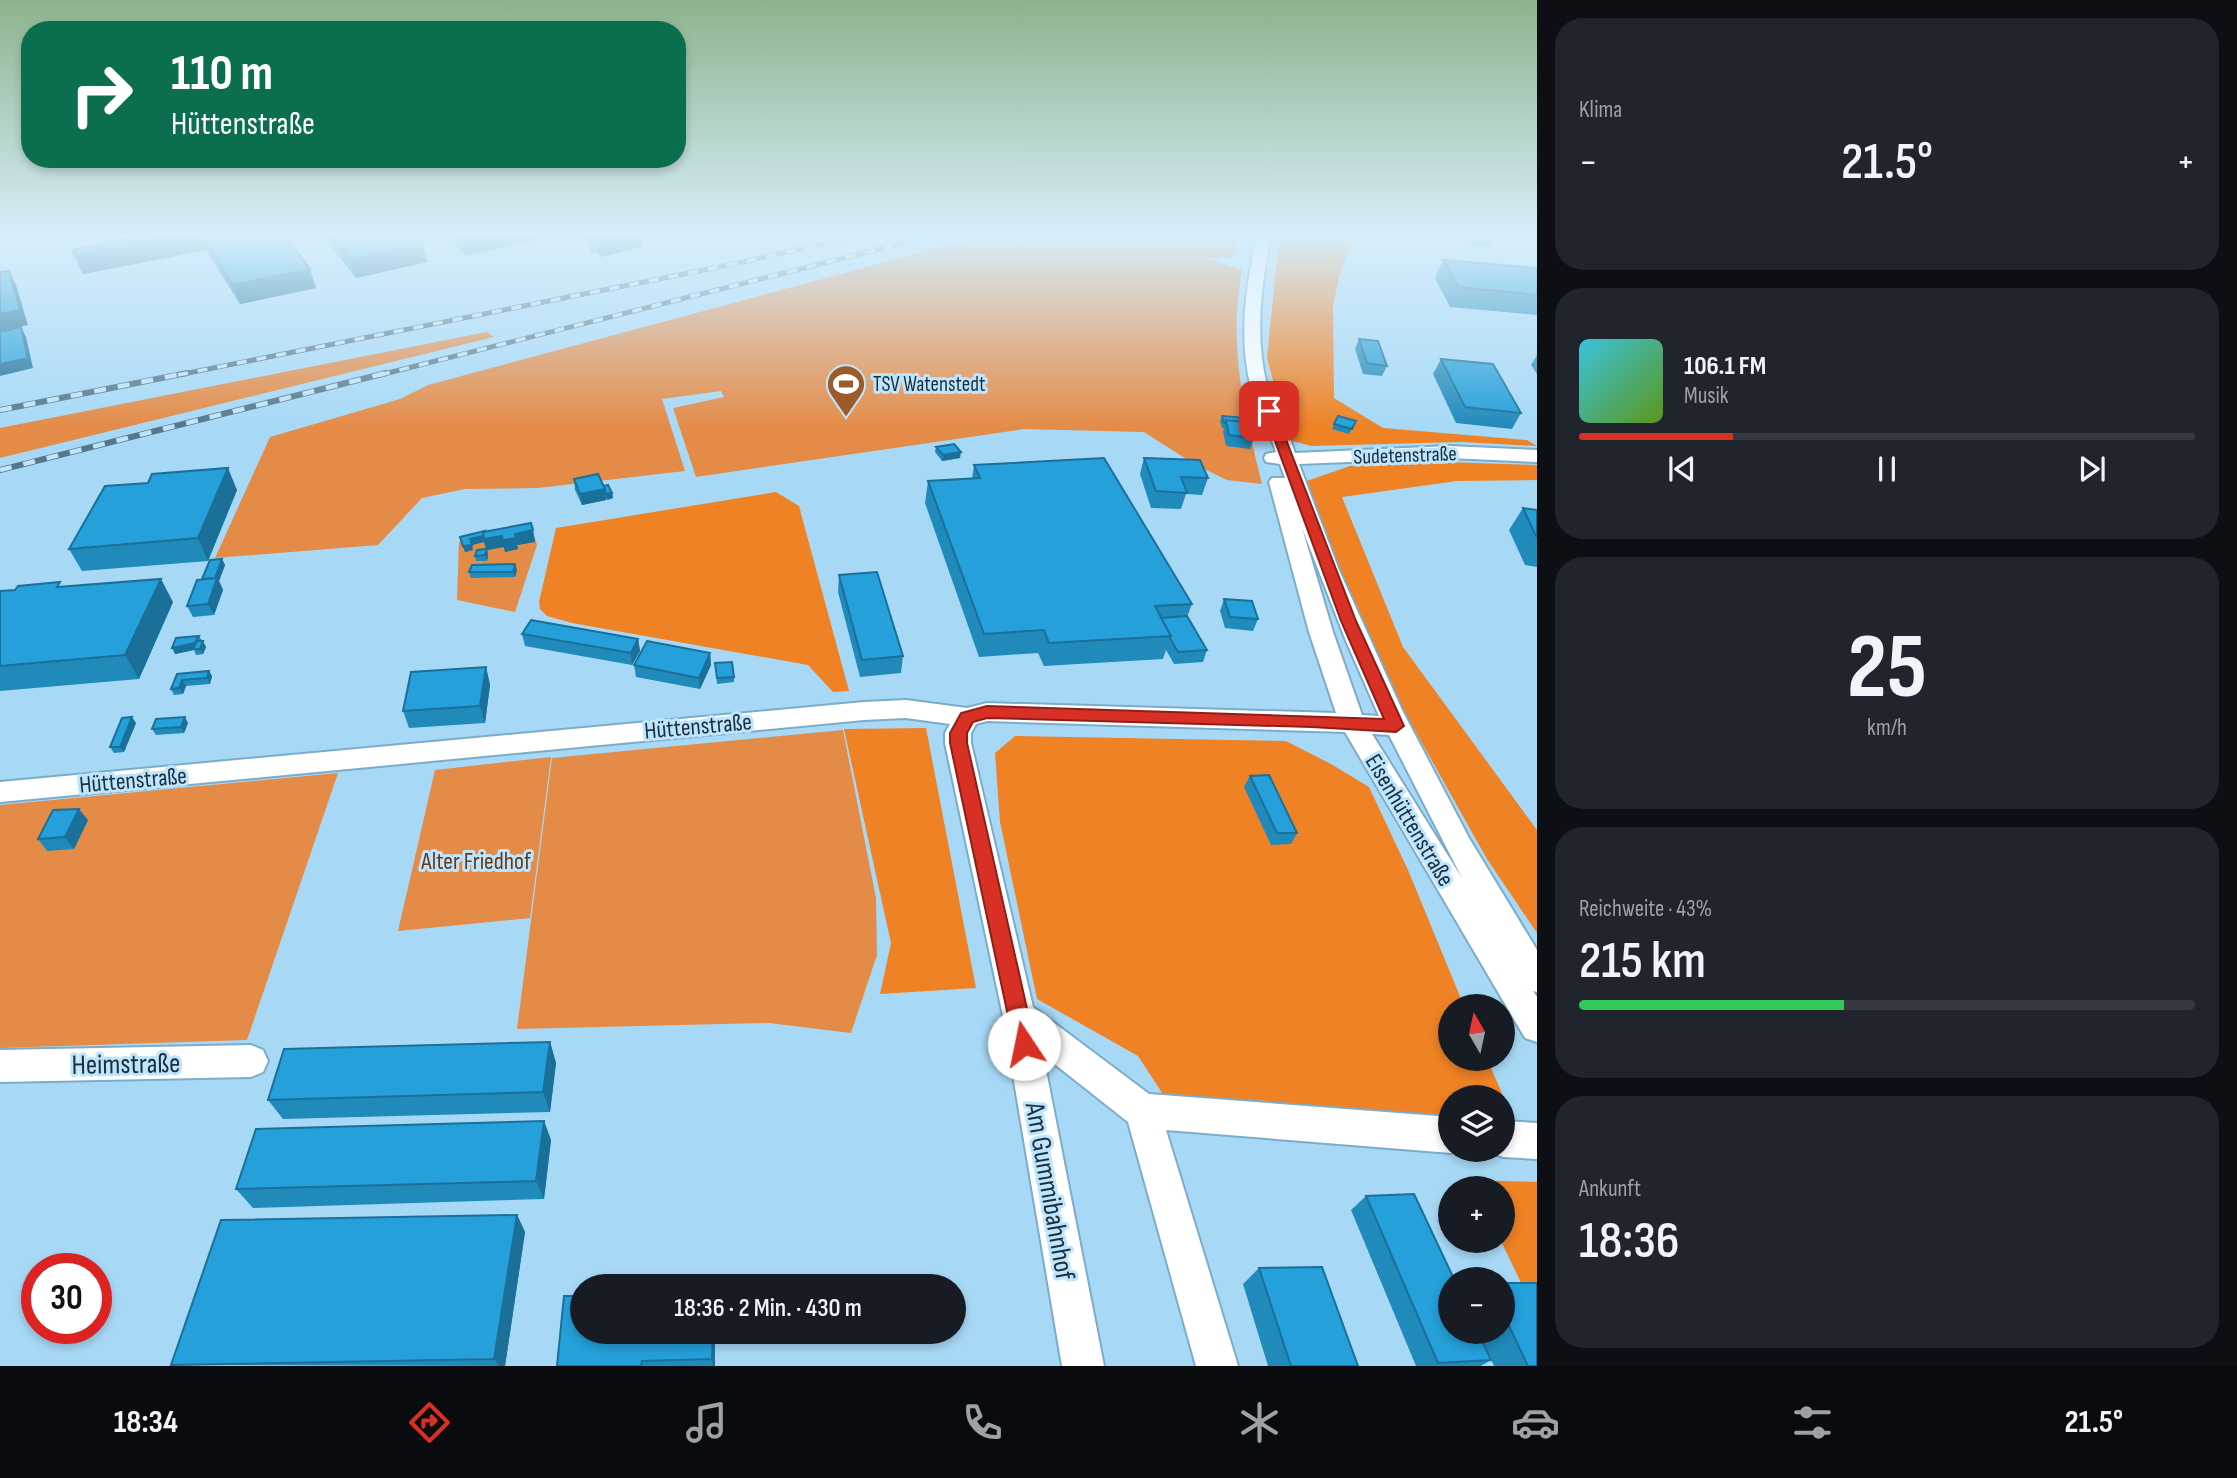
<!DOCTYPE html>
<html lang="de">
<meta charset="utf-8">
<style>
body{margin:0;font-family:"Sofia Sans Condensed",sans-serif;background:#20242c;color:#f1f3f6;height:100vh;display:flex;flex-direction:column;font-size:26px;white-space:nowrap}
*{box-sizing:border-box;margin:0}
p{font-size:23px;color:#9ea1a6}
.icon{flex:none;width:38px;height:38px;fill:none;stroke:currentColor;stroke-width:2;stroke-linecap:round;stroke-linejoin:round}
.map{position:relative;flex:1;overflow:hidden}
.drawer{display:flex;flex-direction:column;gap:18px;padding:18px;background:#0d0f14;width:700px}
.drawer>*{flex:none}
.hud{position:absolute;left:21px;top:21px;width:665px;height:147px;border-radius:28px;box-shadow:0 4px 10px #0003;background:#0b6e4f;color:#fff;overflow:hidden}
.needle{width:46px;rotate:351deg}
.tools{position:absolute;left:1438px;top:994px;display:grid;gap:14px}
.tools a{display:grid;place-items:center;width:77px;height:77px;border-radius:50%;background:#171b24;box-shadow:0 4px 10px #0003;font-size:35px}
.speed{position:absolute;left:21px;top:1253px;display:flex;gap:14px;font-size:35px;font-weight:700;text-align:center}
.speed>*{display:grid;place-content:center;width:91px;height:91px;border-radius:50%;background:#171b24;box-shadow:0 4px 10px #0003;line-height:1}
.speed .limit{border:10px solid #d22;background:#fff;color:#111}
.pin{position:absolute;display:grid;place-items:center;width:60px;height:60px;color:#fff;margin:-30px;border-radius:14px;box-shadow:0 4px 10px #0006}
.me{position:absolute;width:77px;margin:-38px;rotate:349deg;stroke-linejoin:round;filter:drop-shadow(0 0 5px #0008)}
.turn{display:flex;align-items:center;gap:24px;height:147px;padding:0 35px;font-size:32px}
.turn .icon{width:91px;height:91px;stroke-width:2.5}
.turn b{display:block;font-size:49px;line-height:60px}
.big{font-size:52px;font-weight:600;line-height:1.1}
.drawer .card{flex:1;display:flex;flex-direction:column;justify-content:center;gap:10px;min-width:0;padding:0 24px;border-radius:28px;background:#20242c}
.drawer .dial{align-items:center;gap:0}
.dial b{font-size:91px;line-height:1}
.song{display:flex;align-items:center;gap:21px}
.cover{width:84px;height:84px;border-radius:10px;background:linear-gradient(135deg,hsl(190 70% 55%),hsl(90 70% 35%))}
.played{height:7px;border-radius:4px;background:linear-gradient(90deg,#d93025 25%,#363941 25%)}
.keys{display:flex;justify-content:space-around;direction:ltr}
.heat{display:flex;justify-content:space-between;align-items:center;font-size:38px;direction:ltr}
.charge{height:10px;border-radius:5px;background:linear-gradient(90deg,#34c759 43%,#363941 0)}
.trip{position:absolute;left:570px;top:1274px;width:396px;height:70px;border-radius:35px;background:#171b24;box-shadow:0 4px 10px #0003;font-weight:600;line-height:70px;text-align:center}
.menu{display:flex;height:112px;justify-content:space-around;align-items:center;background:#090b0e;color:#9ea1a6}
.menu .icon{width:49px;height:49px}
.menu .selected{color:#d93025}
.menu b{font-size:32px;color:#f1f3f6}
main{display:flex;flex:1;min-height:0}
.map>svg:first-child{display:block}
.green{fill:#e48b48}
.forest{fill:#ef8225}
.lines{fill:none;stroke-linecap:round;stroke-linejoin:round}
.minor-casing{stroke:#7cacc9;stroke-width:4}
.minor{fill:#fff;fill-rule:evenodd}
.rail-far1-casing{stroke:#56778a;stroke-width:5}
.rail-casing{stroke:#56778a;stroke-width:6}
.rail-far1{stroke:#bde5fd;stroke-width:3.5;stroke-dasharray:10;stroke-linecap:butt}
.rail{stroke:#bde5fd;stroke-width:4.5;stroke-dasharray:12;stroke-linecap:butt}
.wall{fill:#208abb}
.shaded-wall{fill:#1a7099}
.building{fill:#25a0da;stroke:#1a7099;stroke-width:2}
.route{fill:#d93025;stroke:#8d1f18;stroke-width:2}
.labels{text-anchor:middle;stroke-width:6;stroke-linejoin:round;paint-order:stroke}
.far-poi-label{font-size:21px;fill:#1b2f3a;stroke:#bde5fd;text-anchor:start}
.far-street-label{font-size:21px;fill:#1b2f3a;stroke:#bde5fd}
.street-label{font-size:24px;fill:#1b2f3a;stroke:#bde5fd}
.park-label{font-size:24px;fill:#653918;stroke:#bde5fd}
.near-street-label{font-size:28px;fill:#1b2f3a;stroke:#bde5fd}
</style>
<main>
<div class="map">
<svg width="1537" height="1366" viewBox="0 0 1537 1366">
<rect width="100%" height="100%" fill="#a7d9f7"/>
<path class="green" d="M982,236H1239L1235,257L1206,258L1242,270C1228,347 1244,410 1262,484L1227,480L1194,464L1144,432L1024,429L696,477L673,408L724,397L721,391L662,399L685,471L538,488L465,489L422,498L378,545L215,558L270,437L400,399L428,385Z
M487,332L494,337L0,458V428Z
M531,526L537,545L515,612L457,600L459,542Z
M843,730L876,898L877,955L851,1033L769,1023L517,1029L552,758Z
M551,757L530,918L398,931L435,770Z
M338,773L247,1040L0,1048V805Z"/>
<path class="forest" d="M1279,236H1354L1340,273L1333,306L1334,398L1383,428L1527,440L1537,446L1461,442L1311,446L1289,440L1267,358Z
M1447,462L1537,465V480L1457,481L1342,497L1403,647L1537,830V933L1487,859L1381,670L1301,483L1350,466Z
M776,492L799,506L849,691L833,692L808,665L572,623L547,616L540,609L539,602L556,528Z
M926,728L976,988L880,994L891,943L844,729Z
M1015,736L1286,741L1331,764L1369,787L1408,870L1464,1006H1451V1059H1487L1527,1150L1503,1148V1097H1451V1142L1176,1114L1138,1056L1037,999L1000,822L995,753Z
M1472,1180L1537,1182V1316L1501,1241H1503V1188H1476Z"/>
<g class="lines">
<g class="minor-casing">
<path id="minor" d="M1257,236H1271C1261,284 1254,340 1268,388C1275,410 1288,431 1295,453L1449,446L1537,450V462L1449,458L1299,464L1339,570L1402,710L1469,838L1537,950V992L1533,991L1537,997V1042L1525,1038L1345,732L987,721L976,724L971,733V743L1033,1007L1149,1094L1451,1117V1150H1458L1451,1153L1166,1130L1238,1366H1196L1128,1122L1043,1055L1104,1366H1062L1003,1016L945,743V733L950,724L906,718L864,720L0,802V782L864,702L906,700L967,708L987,703L1336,713L1309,632L1269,482L1272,478H1285L1280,464L1266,462L1264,458L1266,454L1276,452C1269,430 1256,409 1251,387C1238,339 1246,284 1257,236ZM1302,528L1346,641L1379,716L1362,715L1333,632ZM1372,734L1389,735L1462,878Z
M251,1045L263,1050L268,1061L263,1072L251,1077L0,1082V1050Z
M1503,1121L1537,1123V1159L1503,1157L1490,1152L1503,1150Z"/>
</g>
<use href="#minor" class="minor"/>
<g class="rail-far1-casing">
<path id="rail-far1" d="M178,375L734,264L857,236
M380,375L931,236"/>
</g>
<g class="rail-casing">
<path id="rail" d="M0,410L187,373
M0,470L386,373"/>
</g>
<use href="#rail-far1" class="rail-far1"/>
<use href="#rail" class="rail"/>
</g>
<path class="wall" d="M143,236H285L316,288L240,304L206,250L83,274L74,255Z
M322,236H415L427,262L356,278Z
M446,236H536V240L465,255Z
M583,236H641L642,247L600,257L599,253H591L589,243L584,239Z
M1460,236H1492L1493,238L1489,247L1466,245Z
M1443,260L1537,268V315L1450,307L1435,278Z
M1359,339L1387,366L1382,376L1363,374L1355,349Z
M1537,355V374L1531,365Z
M1441,359L1521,413L1512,429L1456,423L1433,374Z
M1222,416L1254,438L1250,449L1226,446L1223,431L1224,428H1222L1220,421Z
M1338,416L1356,421L1349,434L1332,429Z
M936,447L960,458L942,461L935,452Z
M1144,458L1208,478L1202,495L1186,494L1181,509L1151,508L1140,474Z
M974,465L1192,604L1187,617L1207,650L1203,662L1174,664L1166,650L1163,659L1044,666L1038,653L979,657L925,503L928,481L972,479Z
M574,479L604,486L612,493L613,498L607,500L606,498V500L582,505L575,490Z
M148,483L237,490L208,561L82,571L69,549Z
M1523,508L1537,510V567L1525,565L1509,530Z
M533,530L535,542L517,545L518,549L505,552L504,547L487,550L488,555L487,561H476L475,556L486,549L484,542L472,545L473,550L465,552L460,537Z
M222,559L225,565L219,581L223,590L214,615L193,617L187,606Z
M517,570L515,577L471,578L469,572Z
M839,575L903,656L901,673L860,677L838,592Z
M62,587L173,602L139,679L0,691V591Z
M1224,599L1258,619L1253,631L1225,628L1220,611Z
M522,634L638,639L640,651L632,665L525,646Z
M199,636L206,647L203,654L196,655L194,650L175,654Z
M710,653L711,665L700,689L636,677L634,665Z
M715,663L734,677V682L717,684Z
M486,667L490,685L485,723L409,728L403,711Z
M209,671L212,676L210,684L186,686L183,694L174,695L171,689L177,674Z
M136,723L124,752L114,753L110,747Z
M188,723L184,733L156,735L152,729Z
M1250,776L1297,833L1291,844L1271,845L1244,787Z
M88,820L74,849L47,851L38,839Z
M550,1042L556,1063L550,1112L283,1119L268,1100Z
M544,1121L551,1140L544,1199L253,1208L236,1189Z
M1366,1196L1491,1360L1481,1366H1416L1351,1210Z
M517,1215L525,1232L505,1366L171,1365Z
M1259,1268L1358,1366H1268L1243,1284Z
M1503,1283L1537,1366H1494L1479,1332H1503Z
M715,1332V1366H557Z"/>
<path class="shaded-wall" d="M0,236H16L0,239Z
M174,236H201L206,250L83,274L74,255Z
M465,236H536V240L465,255L462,237Z
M629,236H641L642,247L600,257L598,243Z
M423,244L427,262L356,278L350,259Z
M310,269L316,288L240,304L233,285Z
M9,271L16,285L28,325L0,331V314Z
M21,327L26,337L33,368L0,376V364Z
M961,452L960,458L942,461L943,455Z
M228,468L237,490L208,561L198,538Z
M605,489L606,500L582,505L580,494Z
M612,493L613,498L607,500L606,494Z
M533,530L535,542L517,545L518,549L505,552L504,547L487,550L488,555L487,561L485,555L487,550L484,542L472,545L473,550L465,552L463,546L470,539L486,535L515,534Z
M222,559L225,565L219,581L223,590L214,615L208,604L215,578Z
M515,564L517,570L515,577L513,572Z
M161,579L173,602L139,679L125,655Z
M638,639L640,651L632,665L631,653Z
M203,641L206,647L203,654L200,649Z
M196,643L194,650L175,654L172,648Z
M710,653L711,665L700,689L699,678Z
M486,667L490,685L485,723L480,706Z
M209,671L212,676L210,684L207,678Z
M182,680L186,686L183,694L179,688Z
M132,717L136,723L124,752L120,747Z
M185,717L188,723L184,733L181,727Z
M79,809L88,820L74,849L65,837Z
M550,1042L556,1063L550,1112L543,1092Z
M544,1121L551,1140L544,1199L536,1181Z
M517,1215L525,1232L505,1366H499L494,1359Z
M713,1332H715V1366H713L712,1359Z"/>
<path class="building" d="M143,236H174L74,255L73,250Z
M202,236H285L310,269L233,285Z
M331,236H415L423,244L350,259Z
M592,236H629L598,243L602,240L589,239Z
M1443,260L1537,268V295L1459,287Z
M9,271L20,310L0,314V272Z
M21,327L28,358L0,364V332Z
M1359,339L1378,341L1387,366L1367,363Z
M1441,359L1493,364L1521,413L1465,407Z
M1222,416L1246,418L1248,422L1226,420L1225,423H1224Z
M1338,416L1356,421L1352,429L1334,424Z
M1226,420L1250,423L1254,438L1229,435Z
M954,444L961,452L943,455L936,447Z
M1104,458L1192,604L1155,606L1171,636L1049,643L1044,630L984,634L928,481L980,478L974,465Z
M1144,458L1200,460L1208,478L1181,477L1187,493L1156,491Z
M228,468L198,538L69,549L105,486L148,483L152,474Z
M598,474L605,489L580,494L574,479Z
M608,485L612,493L606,494L604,486Z
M1523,508L1537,510V538Z
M531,523L533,530L515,534L516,538L503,540L502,536L484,539L483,532Z
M484,531L483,532V536L470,539L472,545L463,546L460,537Z
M487,549L485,555L475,556L477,550Z
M222,559L215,578L202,579L210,560Z
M515,564L513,572H469L472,565Z
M877,572L903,656L862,660L839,575Z
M217,578L208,604L187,606L197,580Z
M161,579L125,655L0,666V591L15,590L18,586L60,582L57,587Z
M1224,599L1252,601L1258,619L1230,617Z
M1187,616L1207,650L1178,652L1170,638L1171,636L1161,618Z
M531,620L638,639L631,653L522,634Z
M199,636L196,641H203L200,649H193L196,643L172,648L176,638Z
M647,641L710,653L699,678L634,665Z
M732,662L734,677L717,678L715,663Z
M486,667L480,706L403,711L411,672Z
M209,671L207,678L182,680L179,688L171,689L177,674Z
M132,717L120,747H110L122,718Z
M185,717L181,727L152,729L156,719Z
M1269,775L1297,833H1277L1250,776Z
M79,809L65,837L38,839L53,810Z
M550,1042L543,1092L268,1100L284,1049Z
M544,1121L536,1181L236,1189L256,1129Z
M1414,1194L1454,1279H1451V1332H1478L1491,1360L1438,1363L1366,1196Z
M517,1215L494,1359L171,1365L221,1220Z
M1322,1267L1358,1366H1291L1259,1268Z
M1503,1283H1537V1366H1528L1503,1313Z
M564,1296H583V1332H713L712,1359L642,1361L641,1366H557Z"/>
<linearGradient id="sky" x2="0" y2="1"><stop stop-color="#8db38c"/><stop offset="0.55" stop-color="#d7eefb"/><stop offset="1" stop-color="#d7eefb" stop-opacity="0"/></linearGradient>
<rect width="1537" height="428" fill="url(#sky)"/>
<path class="route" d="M1265,408L1275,411L1356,621L1404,726L1396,732L1312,727L987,718L973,722L967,733V743L1035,1044L1032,1051L1024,1054L1017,1051L1014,1044L950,743V733L961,713L987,706L1384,719L1341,621L1264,411Z"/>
<defs>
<g id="stadium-pin" transform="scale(2.0125)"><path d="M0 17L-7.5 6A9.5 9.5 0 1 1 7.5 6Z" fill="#9d5b29" stroke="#bde5fd"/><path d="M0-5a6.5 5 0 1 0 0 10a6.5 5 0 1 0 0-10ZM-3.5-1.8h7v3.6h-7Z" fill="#fff"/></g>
</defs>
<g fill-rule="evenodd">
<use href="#stadium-pin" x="846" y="384"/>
</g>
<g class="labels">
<g class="far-poi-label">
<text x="873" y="391">TSV Watenstedt</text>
</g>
<g class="far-street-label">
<text transform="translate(1405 455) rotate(-2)" y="7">Sudetenstraße</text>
</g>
<g class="street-label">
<text transform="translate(698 726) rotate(-5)" y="8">Hüttenstraße</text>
<text transform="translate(133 780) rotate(-5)" y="8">Hüttenstraße</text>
<text transform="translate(1410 820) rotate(59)" y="8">Eisenhüttenstraße</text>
</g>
<g class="park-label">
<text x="476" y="869">Alter Friedhof</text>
</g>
<g class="near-street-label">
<text transform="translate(126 1063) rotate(-1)" y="10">Heimstraße</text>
<text transform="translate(1051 1191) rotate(80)" y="10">Am Gummibahnhof</text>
</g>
</g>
</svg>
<div class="tools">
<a><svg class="needle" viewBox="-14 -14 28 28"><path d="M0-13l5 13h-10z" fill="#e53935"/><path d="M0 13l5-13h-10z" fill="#9ea1a6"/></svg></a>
<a><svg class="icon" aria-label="layers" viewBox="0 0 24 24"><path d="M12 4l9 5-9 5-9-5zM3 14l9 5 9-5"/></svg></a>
<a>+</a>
<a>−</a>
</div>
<div class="speed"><div class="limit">30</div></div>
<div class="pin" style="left:1269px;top:411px;background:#d93025"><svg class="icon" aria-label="arrive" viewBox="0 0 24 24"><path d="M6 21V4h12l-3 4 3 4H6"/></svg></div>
<svg class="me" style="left:1024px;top:1044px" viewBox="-20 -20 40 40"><circle r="19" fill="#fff"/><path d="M0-13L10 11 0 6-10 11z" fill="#d93025"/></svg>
<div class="trip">18:36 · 2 Min. · 430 m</div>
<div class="hud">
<div class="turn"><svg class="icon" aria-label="right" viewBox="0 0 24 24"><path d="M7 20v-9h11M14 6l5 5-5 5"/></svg><div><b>110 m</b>Hüttenstraße</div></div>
</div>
</div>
<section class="drawer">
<div class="card"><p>Klima</p>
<div class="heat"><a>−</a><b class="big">21.5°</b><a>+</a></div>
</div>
<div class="card">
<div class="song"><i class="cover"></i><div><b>106.1 FM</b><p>Musik</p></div></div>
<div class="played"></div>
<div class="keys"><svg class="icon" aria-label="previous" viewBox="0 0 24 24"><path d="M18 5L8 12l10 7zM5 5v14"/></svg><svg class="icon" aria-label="pause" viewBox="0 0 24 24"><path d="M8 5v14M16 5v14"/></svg><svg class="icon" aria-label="next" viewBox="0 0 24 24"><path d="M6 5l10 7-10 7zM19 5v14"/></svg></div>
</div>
<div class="card dial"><b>25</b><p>km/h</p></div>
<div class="card"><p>Reichweite · 43%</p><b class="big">215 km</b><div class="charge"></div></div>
<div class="card"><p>Ankunft</p><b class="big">18:36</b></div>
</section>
</main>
<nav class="menu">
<b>18:34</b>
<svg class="icon selected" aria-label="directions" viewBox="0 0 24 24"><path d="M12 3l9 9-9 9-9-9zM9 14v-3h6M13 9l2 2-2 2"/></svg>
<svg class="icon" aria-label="music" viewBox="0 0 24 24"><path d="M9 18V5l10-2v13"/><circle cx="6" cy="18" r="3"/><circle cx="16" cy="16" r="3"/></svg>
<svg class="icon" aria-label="phone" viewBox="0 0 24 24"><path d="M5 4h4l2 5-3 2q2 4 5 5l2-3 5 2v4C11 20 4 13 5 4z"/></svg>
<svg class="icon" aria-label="climate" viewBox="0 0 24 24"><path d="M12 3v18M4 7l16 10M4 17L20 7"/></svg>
<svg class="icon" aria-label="car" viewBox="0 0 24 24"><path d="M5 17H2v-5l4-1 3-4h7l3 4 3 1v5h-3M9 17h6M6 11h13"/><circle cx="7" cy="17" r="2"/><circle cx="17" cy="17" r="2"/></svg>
<svg class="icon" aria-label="filters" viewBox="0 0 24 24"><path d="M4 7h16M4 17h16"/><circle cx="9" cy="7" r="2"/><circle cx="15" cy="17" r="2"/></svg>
<b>21.5°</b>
</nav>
